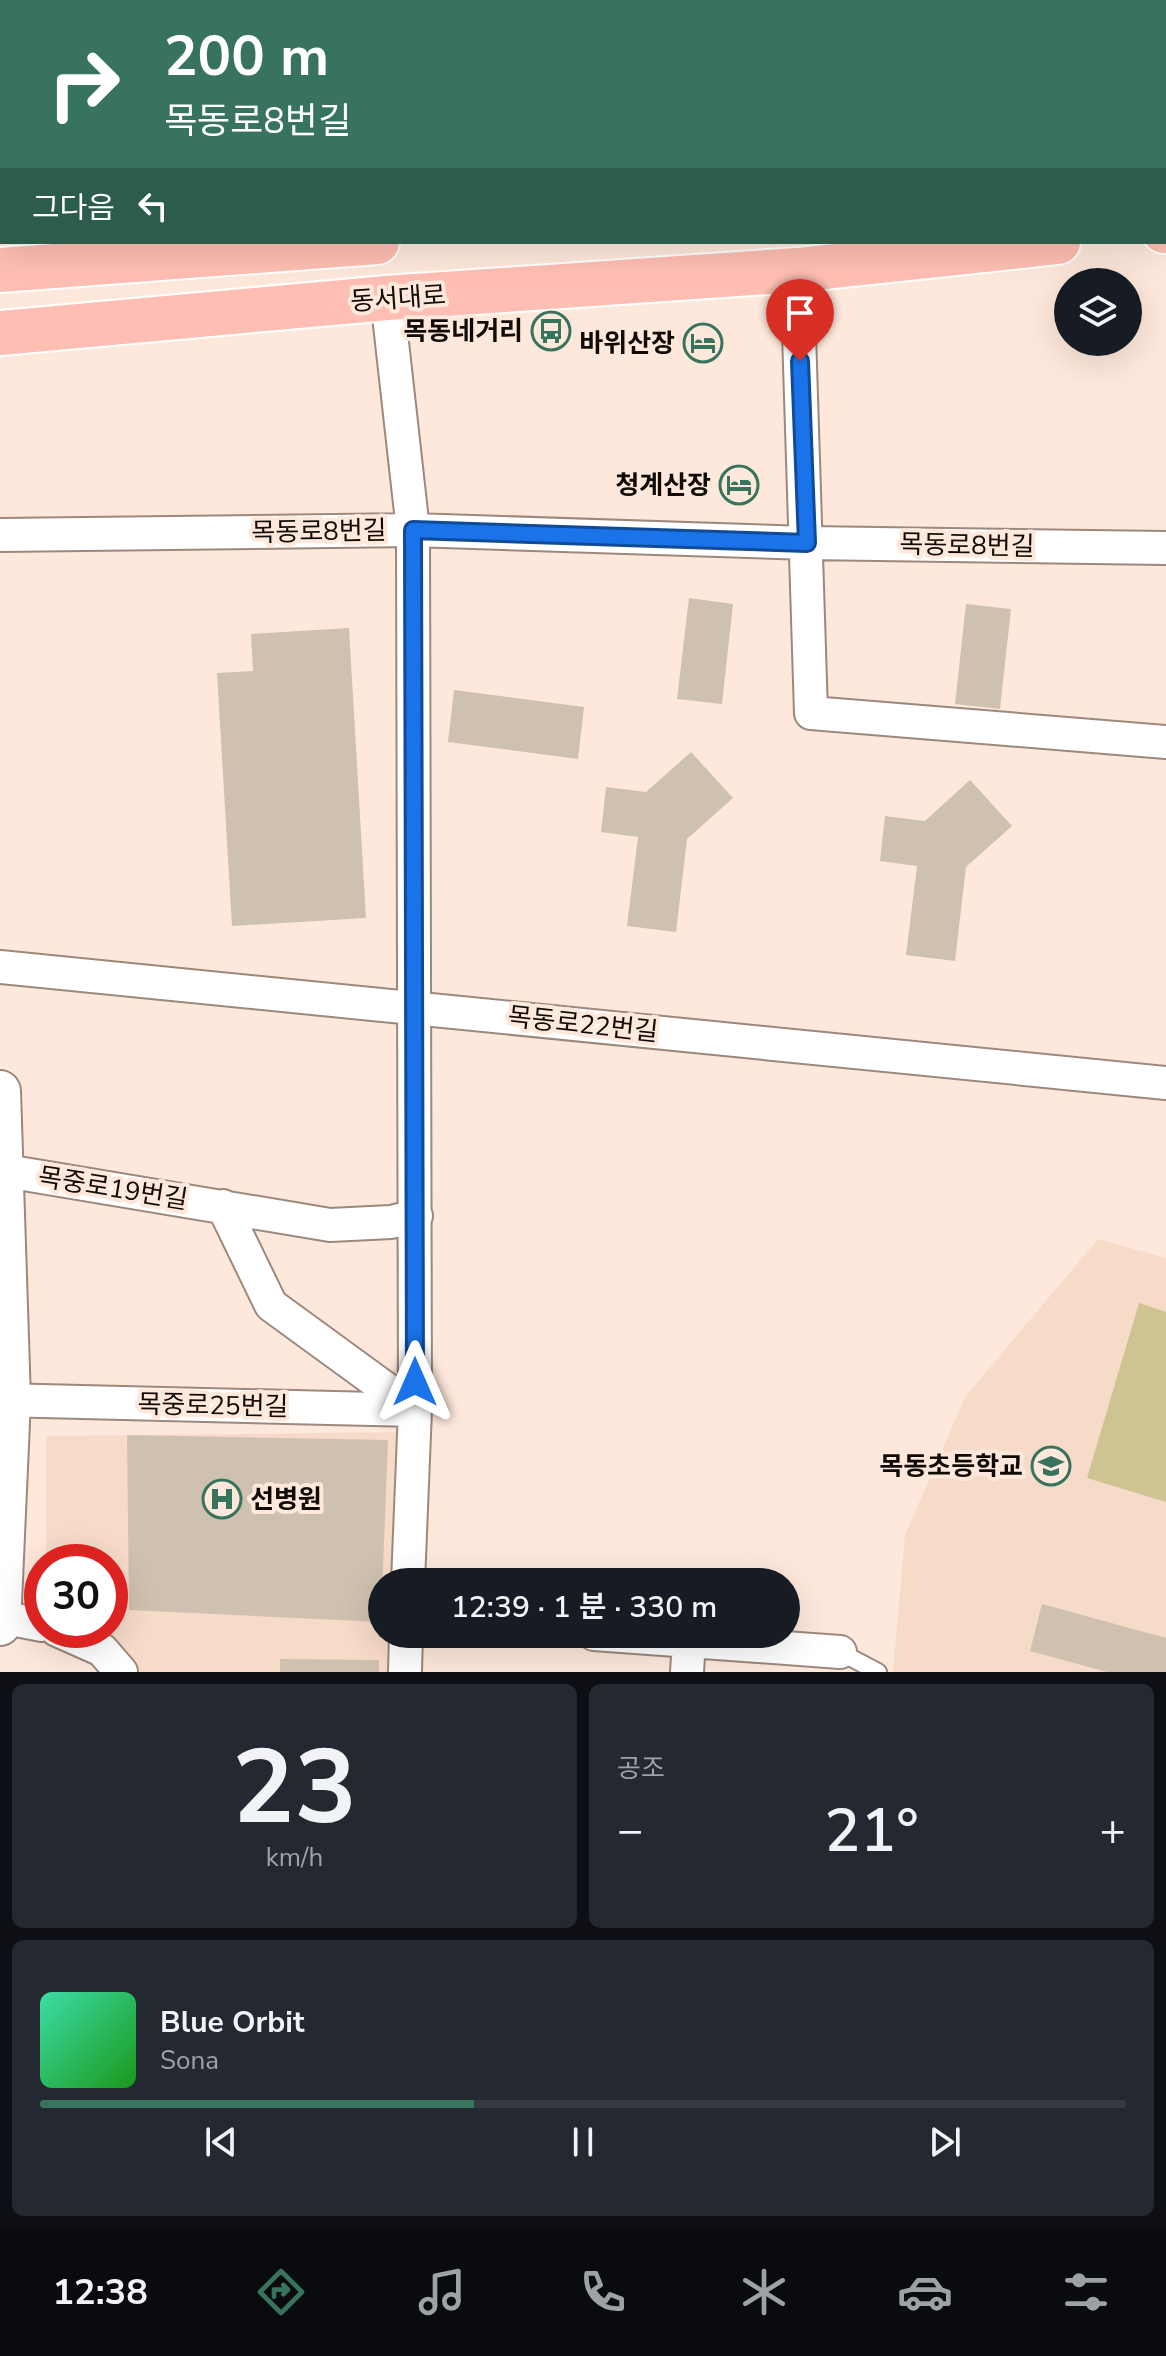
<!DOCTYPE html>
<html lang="ko">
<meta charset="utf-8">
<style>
body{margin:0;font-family:"Nunito Sans","Noto Sans KR",sans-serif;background:#242831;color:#f1f3f6;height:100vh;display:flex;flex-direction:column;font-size:30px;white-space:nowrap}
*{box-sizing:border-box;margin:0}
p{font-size:26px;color:#9ea1a6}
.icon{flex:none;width:44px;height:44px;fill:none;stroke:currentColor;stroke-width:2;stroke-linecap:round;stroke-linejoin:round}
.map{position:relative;height:1672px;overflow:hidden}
.sheet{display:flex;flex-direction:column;gap:12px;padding:12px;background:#0d0f14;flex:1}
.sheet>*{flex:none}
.hud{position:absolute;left:0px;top:0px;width:1166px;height:244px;box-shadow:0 8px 32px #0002;background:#37735d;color:#fff;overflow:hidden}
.fabs{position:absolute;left:1054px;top:268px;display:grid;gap:16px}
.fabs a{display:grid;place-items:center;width:88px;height:88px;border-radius:50%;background:#171b24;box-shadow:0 8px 32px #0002;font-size:40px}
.speed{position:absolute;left:24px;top:1544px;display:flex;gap:16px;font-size:40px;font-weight:700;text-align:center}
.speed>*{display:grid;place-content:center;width:104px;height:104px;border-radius:50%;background:#171b24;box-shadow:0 8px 32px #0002;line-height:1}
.speed .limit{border:12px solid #d22;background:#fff;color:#111}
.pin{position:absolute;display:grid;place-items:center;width:68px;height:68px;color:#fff;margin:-82px -34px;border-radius:50% 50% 50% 0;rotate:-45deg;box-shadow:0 0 8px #0007}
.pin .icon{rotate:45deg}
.me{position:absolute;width:88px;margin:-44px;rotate:0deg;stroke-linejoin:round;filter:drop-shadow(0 0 6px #0008)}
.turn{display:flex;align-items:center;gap:28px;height:168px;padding:0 32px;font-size:36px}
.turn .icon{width:104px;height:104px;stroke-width:2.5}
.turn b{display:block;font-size:56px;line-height:68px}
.then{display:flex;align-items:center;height:76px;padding:0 32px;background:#0003;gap:16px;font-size:30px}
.big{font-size:60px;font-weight:600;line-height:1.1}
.sheet .widget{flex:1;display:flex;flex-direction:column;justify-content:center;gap:12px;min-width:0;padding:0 28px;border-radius:12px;background:#242831}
.sheet .dial{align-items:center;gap:0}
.dial b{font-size:104px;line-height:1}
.song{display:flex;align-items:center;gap:24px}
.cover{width:96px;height:96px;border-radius:12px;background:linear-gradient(135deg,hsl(160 70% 55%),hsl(120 70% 35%))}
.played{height:8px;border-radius:4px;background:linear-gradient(90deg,#37735d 40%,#363941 40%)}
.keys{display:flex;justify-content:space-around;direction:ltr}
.heat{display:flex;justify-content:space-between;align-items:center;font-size:44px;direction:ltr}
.sheet .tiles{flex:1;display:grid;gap:12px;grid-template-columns:1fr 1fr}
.widget:last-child{grid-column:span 2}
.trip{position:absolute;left:368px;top:1568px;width:432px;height:80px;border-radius:40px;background:#171b24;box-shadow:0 8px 32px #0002;font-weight:600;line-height:80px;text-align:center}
.dock{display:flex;height:128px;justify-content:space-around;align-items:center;background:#090b0e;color:#9ea1a6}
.dock .icon{width:56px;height:56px}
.dock .current{color:#37735d}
.dock b{font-size:36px;color:#f1f3f6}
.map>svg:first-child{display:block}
.built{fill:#f7dbc9}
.green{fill:#cec492}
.building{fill:#cfc1af}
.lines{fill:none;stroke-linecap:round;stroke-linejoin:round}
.service-casing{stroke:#9c887c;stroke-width:20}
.minor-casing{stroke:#9c887c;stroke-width:36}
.tertiary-casing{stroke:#9c887c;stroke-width:44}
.primary-casing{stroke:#fff;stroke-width:48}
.path{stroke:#887a72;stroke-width:5;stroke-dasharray:8 4;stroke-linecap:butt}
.service{stroke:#fff;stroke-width:16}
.minor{stroke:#fff;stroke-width:32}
.tertiary{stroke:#fff;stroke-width:40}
.primary{stroke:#febeb3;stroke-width:44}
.route-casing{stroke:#114b97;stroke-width:20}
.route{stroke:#1a73e8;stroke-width:14}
.labels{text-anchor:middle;stroke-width:8;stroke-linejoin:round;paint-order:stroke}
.street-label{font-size:26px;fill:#110b07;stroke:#fee8db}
.poi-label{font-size:26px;font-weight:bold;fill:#110b07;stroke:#fee8db;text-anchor:end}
</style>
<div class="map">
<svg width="1166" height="1672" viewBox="0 0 1166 1672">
<rect width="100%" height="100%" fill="#fee8db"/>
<path class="built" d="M1098,1239L1166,1258V1672H893L905,1535L965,1397Z
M401,1432L394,1582H382V1634H392L391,1672H136L97,1630H110V1562H46V1436Z"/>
<path class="green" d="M1139,1303L1166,1312V1502L1087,1478Z"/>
<path class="building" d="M689,598L733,604L722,704L677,699Z
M966,604L1011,609L1000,709L955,704Z
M349,628L366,918L232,926L217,673L253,671L251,634Z
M454,690L584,707L578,759L448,742Z
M691,752L733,798L687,839L676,932L627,926L638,837L601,832L606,787L646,792Z
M970,780L1012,826L966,867L955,961L906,955L917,866L880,861L885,816L925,821Z
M127,1435L388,1440L381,1622L129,1610Z
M1042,1604L1166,1638V1672H1107L1030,1651Z
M280,1659L379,1660V1672H280Z"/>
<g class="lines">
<g class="service-casing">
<path id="service" d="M259,0V2
M840,1652L878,1672"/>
</g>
<g class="minor-casing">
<path id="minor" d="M797,270L811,713L1166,742
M387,298L413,530L415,1410L408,1582
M0,535L413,530L807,543L1166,548
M0,967L1166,1083
M0,1170L330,1225L391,1222L416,1216
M223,1206L271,1305L415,1410
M0,1400L415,1410
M0,1617L42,1625
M57,1630L102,1650L121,1672
M594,1634L840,1652
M405,1672L406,1634
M687,1672L689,1641"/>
</g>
<g class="tertiary-casing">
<path id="tertiary" d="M0,131L2,138
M0,1091L10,1400L0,1625"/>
</g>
<g class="primary-casing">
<path id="primary" d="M1164,166H1166
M1164,231H1166
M0,270L377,242
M0,333L387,298L797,270L1058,242"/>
</g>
<path class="path" d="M567,2L569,0
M637,2L641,0"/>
<use href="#service" class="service"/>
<use href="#minor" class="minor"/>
<use href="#tertiary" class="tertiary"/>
<use href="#primary" class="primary"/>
</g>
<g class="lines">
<g class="route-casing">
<path id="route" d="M415,1382L413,530L807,543L800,361"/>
</g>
<use href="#route" class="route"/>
</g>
<defs>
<g id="bus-ring" transform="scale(2)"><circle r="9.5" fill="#fee8db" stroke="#37735d" stroke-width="1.5"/><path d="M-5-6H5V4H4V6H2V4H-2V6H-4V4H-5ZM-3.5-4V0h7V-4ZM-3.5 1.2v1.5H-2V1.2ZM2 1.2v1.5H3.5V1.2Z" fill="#37735d"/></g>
<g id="hotel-ring" transform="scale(2)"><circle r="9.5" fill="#fee8db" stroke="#37735d" stroke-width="1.5"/><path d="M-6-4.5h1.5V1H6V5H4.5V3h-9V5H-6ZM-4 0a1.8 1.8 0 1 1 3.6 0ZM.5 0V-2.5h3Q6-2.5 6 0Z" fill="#37735d"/></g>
<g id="school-ring" transform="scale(2)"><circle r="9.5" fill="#fee8db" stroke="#37735d" stroke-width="1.5"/><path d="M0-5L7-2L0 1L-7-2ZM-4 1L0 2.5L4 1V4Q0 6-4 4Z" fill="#37735d"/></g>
<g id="hospital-ring" transform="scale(2)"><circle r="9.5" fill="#fee8db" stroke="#37735d" stroke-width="1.5"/><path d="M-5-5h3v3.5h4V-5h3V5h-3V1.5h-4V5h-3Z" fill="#37735d"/></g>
</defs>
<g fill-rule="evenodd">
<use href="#bus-ring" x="551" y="331"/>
<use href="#hotel-ring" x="703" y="343"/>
<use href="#hotel-ring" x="739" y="485"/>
<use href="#school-ring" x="1051" y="1466"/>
<use href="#hospital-ring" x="222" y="1499"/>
</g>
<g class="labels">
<g class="street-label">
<text transform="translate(398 298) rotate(-4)" y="9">동서대로</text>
<text transform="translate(319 531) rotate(-1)" y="9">목동로8번길</text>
<text transform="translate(967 545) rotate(1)" y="9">목동로8번길</text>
<text transform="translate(583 1024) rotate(6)" y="9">목동로22번길</text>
<text transform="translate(113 1188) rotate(9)" y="9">목중로19번길</text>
<text transform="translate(213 1405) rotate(1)" y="9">목중로25번길</text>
</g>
<g class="poi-label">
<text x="523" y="340">목동네거리</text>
<text x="675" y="352">바위산장</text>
<text x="711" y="494">청계산장</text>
<text x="1023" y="1475">목동초등학교</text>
<text x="250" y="1508" text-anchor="start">선병원</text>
</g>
</g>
</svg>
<div class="fabs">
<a><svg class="icon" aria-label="layers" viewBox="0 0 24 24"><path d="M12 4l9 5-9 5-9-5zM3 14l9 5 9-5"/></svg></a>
</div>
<div class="speed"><div class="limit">30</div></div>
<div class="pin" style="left:800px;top:361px;background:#d93025"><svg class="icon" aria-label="arrive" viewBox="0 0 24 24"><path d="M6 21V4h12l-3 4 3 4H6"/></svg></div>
<svg class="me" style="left:415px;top:1382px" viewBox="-20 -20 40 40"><path d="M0-17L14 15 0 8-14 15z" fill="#1a73e8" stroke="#fff" stroke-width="4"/></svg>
<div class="trip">12:39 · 1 분 · 330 m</div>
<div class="hud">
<div class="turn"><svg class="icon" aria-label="right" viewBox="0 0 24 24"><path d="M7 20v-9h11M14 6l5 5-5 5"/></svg><div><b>200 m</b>목동로8번길</div></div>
<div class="then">그다음<svg class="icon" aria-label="left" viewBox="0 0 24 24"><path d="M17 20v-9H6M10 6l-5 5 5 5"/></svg></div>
</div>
</div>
<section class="sheet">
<div class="tiles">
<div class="widget dial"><b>23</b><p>km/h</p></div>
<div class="widget"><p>공조</p>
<div class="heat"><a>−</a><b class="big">21°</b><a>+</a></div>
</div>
<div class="widget">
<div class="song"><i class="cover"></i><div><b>Blue Orbit</b><p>Sona</p></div></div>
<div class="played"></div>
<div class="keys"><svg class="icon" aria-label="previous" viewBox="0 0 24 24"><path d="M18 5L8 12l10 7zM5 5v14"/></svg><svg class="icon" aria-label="pause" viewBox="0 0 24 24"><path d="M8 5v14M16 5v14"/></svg><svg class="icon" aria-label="next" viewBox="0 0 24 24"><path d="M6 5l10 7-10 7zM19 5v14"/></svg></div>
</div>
</div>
</section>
<nav class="dock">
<b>12:38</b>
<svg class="icon current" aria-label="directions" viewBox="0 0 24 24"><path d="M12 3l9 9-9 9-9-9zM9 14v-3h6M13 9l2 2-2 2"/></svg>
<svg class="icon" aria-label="music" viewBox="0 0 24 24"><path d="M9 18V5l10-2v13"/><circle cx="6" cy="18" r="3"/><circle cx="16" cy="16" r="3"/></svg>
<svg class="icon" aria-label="phone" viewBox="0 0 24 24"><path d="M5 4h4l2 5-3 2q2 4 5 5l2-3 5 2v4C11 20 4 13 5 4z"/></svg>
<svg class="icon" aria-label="climate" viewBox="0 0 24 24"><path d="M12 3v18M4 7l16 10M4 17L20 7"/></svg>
<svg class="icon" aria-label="car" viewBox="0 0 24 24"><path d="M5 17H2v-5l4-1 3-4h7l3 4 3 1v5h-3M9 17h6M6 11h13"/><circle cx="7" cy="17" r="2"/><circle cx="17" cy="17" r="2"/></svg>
<svg class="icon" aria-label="filters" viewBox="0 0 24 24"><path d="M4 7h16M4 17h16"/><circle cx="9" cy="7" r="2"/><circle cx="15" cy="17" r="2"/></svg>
</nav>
